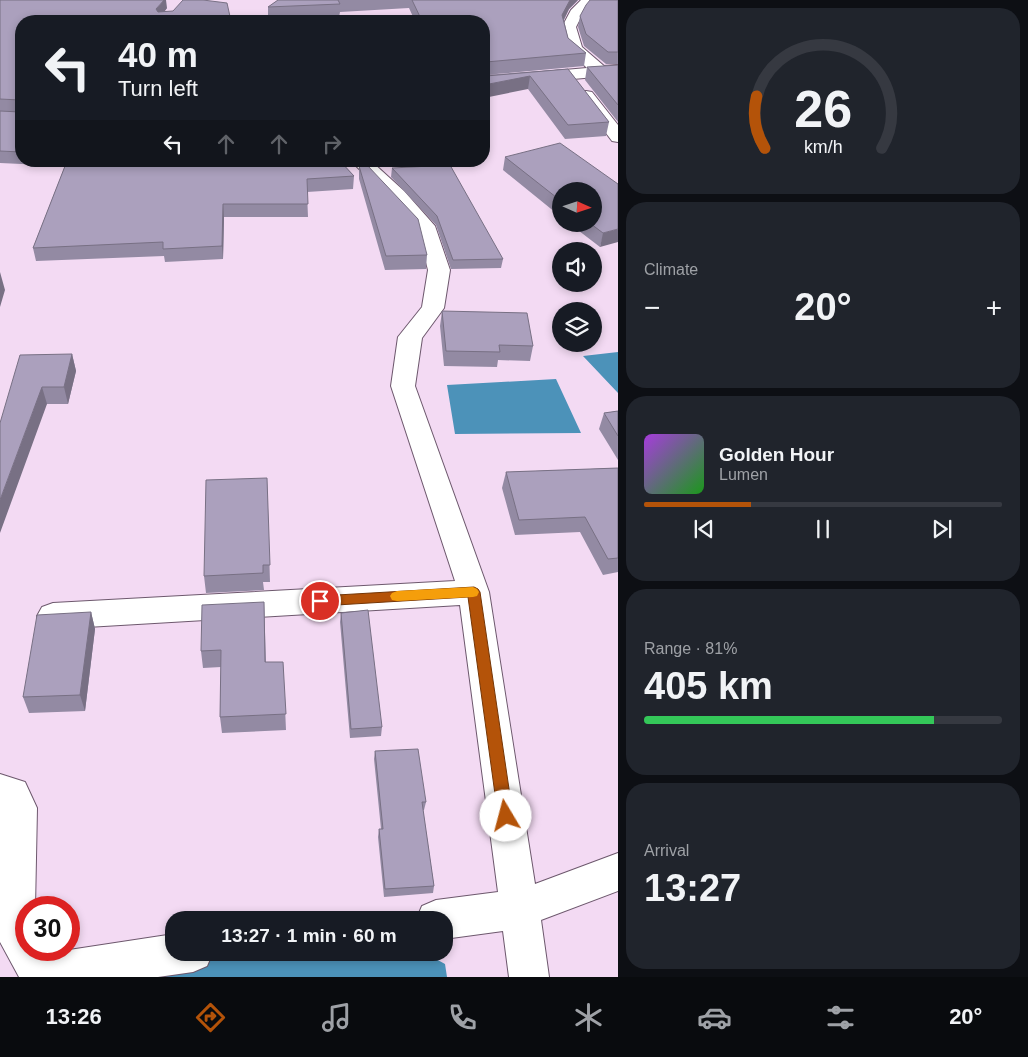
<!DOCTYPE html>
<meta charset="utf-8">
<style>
body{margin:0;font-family:Helvetica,sans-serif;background:#20242c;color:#f1f3f6;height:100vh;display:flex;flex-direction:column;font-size:19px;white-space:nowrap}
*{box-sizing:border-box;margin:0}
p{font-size:16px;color:#9ea1a6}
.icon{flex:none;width:28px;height:28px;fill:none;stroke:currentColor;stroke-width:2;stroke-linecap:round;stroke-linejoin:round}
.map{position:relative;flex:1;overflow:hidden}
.panel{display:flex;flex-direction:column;gap:8px;padding:8px;background:#0d0f14;width:410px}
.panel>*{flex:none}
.top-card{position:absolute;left:15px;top:15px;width:475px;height:152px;border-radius:20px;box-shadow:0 2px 8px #0003;background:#171b24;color:#f1f3f6;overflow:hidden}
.needle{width:32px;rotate:93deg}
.controls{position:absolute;left:552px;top:182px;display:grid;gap:10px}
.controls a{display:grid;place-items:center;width:50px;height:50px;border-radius:50%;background:#171b24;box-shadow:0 2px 8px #0003;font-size:25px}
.speed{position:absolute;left:15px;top:896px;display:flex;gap:10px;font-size:25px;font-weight:700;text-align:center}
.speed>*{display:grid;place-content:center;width:65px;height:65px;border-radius:50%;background:#171b24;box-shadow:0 2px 8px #0003;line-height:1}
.speed .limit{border:8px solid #d22;background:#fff;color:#111}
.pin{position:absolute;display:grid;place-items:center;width:42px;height:42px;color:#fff;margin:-21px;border:2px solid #fff;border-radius:50%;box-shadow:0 1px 5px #0007}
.me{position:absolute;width:55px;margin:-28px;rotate:352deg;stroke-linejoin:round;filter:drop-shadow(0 0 4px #0008)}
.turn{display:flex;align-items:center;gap:18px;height:105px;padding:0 20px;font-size:22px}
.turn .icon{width:65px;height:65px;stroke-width:2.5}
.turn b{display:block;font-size:35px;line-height:42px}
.lanes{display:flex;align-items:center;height:48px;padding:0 20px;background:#0003;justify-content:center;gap:25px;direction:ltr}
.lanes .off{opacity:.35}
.big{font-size:38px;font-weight:700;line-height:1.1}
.panel .widget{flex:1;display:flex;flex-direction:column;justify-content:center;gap:8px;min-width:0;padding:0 18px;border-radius:20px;background:#20242c}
.panel .dial{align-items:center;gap:0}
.dial svg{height:130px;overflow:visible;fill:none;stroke:#363941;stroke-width:7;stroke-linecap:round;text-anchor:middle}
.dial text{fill:#f1f3f6;stroke:none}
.song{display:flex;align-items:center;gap:15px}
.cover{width:60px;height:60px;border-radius:8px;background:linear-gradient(135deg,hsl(280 70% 55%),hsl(120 70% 35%))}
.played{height:5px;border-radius:2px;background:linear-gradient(90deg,#b45309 30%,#363941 30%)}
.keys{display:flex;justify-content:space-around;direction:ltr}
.heat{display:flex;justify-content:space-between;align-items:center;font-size:28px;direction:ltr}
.charge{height:8px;border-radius:4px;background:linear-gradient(90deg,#34c759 81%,#363941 0)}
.trip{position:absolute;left:165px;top:911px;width:288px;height:50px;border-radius:20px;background:#171b24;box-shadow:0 2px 8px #0003;font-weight:700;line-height:50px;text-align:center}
.tab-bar{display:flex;height:80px;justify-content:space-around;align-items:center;background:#090b0e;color:#9ea1a6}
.tab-bar .icon{width:35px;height:35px}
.tab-bar .selected{color:#b45309}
.tab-bar b{font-size:22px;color:#f1f3f6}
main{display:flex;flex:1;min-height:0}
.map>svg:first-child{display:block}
.water{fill:#4c92b9}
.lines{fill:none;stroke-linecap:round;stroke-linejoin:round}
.street-casing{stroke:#6d586d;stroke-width:2}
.street{fill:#fff;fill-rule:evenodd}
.wall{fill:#938aa3}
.shaded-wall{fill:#787084}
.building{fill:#aba0bd;stroke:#787084}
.route{fill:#b45309;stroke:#753606}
.slow{fill:#f59e0b}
</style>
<main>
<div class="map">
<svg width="618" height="977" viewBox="0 0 618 977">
<rect width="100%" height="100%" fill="#f3daf3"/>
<path class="water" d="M618,352V393L583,356Z
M556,379L581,433L455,434L447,385Z
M243,952L425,953L445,964L447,977H161L182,967Z"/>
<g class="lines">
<g class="street-casing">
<path id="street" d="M581,0H596L582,15L576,27L582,47L604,66L618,65V75L484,87V77L587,68L567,49L562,27L571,10Z
M586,91L592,92L618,125V142L612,141L578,96L580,92Z
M351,161H371L404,191L435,226L450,270L444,308L422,338L415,386L489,592L535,884L618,853V891L541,920L549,977H509L503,931L444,939V920H416L422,906L436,900L498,892L460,605L53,629L42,625L37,616L42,607L53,603L455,581L391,386L398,337L422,307L428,270L418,231L390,199Z
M0,774L25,782L37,808L35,908H26V950H69L174,934V952H213L207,966L193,972L158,977H19L0,942Z"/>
</g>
<use href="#street" class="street"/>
</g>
<path class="wall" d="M0,0L167,8L164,12L231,21H21V161H340L354,176L353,189L307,192L308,217H224L223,259L165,262L164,256L36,261L33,248L65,166L0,163V111L20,112L0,111Z
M278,0H578L569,9L564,20L568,38L586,53L584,66L485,75L568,69L609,122L606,136L565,139L528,89L484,85V21H415L409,8L340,12L339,17L268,19V7Z
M618,0V64H606L584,46L578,27L580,16Z
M618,65V122L585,80L587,67Z
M505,157L618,184L600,247L570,224H594L561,191V217L503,170Z
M359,166L427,255L426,269L385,270L359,179Z
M392,168L503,259L501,268L451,269L436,225L391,177Z
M442,311L533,346L530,361L498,360L497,367L444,366L440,326Z
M72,354L76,371L68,404H47L0,423Z
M618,411V460L599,429L604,413Z
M618,468V572L603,575L580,532L515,535L502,488L506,472Z
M267,478L270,582H263L264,590L206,593L204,576Z
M264,602L266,662H283L286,730L222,733L220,717L221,667L203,668L201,651Z
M91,612L95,629L85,711L29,713L23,697Z
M341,613L382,727L381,736L350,738L340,622Z
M375,751L426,802L424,810H423L434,886L433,893L384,897L378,837L379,829H381L374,759Z"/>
<path class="shaded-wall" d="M164,0H166L167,8L158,20L156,9Z
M570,0H578L569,9L560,27L562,15Z
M530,76L528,89L484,98V85Z
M223,204L224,217L223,259L222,246Z
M618,229V242L600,247L603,233Z
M0,272L5,290L0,307Z
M72,354L76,371L68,404L64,387Z
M42,387L47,404L0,533V500Z
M91,612L95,629L85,711L80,695Z"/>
<path class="building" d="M0,0H164L156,9L158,12L173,11L183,0H203L227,3L231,21H21V152L0,151V111L20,112V100L0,99Z
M278,0H338L340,4L268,7Z
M412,0H570L562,15L568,38L586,53L486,62L484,74L486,76L568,69L609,122L568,125L530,76L484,85V21H422Z
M590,0H618V52H608L586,34L580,16L586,5Z
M618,65V105L587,67Z
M560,143L618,184V229L603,233L591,224H594V191H561V201L505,157Z
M67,161H340L354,176L307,179L308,204H223L222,246L163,249V242L33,248Z
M367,165L418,219L427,255L386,256L359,166Z
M450,165L503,259L453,260L437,216L392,168Z
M442,311L527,313L533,346L499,345L500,352L446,351Z
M72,354L64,387H42L0,500V423L20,355Z
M618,411V436L604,413Z
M618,468V558L608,559L585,517L519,520L506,472Z
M267,478L270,565H263V573L204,576L206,480Z
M264,602L265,662H283L286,714L220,717L221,650L201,651L202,605Z
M368,610L382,727L351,729L341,613Z
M91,612L80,695L23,697L37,615Z
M418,749L426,802H422L434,886L385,889L379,829H383L375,751Z"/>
<path class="route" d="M474,587L478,589L480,592L513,816L511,821L506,823L500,821L498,816L468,597L320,606L315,604L313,601L315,597L320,596Z"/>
<path class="slow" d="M473,587L477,589L479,592L477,596L473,597L397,601L392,600L390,596L392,593L397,591Z"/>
</svg>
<div class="controls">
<a><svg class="needle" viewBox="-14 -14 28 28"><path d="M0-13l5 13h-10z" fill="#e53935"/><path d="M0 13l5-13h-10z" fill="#9ea1a6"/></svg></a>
<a><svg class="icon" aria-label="sound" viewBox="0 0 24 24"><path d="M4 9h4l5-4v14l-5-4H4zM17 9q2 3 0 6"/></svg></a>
<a><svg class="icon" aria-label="layers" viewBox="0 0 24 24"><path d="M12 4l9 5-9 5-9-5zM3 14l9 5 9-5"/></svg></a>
</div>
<div class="speed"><div class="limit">30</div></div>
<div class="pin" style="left:320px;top:601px;background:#d93025"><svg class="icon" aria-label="arrive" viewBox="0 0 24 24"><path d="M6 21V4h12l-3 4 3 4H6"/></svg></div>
<svg class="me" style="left:506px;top:816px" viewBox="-20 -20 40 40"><circle r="19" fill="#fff"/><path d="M0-13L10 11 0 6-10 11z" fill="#b45309"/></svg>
<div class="trip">13:27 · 1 min · 60 m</div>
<div class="top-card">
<div class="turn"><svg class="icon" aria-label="left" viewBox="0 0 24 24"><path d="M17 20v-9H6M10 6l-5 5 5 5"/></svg><div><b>40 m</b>Turn left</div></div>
<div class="lanes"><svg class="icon" aria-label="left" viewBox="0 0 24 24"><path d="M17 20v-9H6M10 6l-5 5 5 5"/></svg><svg class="icon off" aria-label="ahead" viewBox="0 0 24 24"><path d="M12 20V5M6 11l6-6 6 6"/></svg><svg class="icon off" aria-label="ahead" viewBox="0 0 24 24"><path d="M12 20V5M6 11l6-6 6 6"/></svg><svg class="icon off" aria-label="right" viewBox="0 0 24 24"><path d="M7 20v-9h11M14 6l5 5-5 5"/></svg></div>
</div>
</div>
<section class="panel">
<div class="widget dial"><svg viewBox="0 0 100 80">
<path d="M14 69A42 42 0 1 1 86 69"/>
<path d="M14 69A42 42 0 0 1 9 37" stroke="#b45309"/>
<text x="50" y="56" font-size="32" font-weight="700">26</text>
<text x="50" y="72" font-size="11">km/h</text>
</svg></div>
<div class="widget"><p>Climate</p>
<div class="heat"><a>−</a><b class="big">20°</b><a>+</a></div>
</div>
<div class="widget">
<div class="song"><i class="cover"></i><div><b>Golden Hour</b><p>Lumen</p></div></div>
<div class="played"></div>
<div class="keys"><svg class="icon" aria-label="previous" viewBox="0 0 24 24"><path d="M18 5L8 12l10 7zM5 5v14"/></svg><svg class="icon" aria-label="pause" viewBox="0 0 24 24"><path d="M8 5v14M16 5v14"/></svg><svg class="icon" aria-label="next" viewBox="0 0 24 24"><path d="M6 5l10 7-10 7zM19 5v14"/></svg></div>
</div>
<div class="widget"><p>Range · 81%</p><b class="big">405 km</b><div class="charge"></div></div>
<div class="widget"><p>Arrival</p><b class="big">13:27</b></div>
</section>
</main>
<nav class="tab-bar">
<b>13:26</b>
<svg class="icon selected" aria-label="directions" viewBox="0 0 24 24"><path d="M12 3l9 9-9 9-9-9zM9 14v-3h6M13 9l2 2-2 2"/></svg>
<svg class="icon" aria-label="music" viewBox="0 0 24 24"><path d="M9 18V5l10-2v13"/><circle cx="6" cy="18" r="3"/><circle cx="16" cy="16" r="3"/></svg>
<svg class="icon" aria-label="phone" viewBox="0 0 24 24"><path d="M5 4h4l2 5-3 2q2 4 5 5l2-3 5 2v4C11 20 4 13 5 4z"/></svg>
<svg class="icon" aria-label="climate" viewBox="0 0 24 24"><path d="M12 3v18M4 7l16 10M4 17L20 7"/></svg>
<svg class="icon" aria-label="car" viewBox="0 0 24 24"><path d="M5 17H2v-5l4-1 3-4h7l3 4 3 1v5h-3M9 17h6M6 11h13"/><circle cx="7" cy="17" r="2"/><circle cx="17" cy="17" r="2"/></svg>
<svg class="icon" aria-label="filters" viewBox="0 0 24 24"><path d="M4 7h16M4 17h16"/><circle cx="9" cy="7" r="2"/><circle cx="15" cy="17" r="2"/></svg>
<b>20°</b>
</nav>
